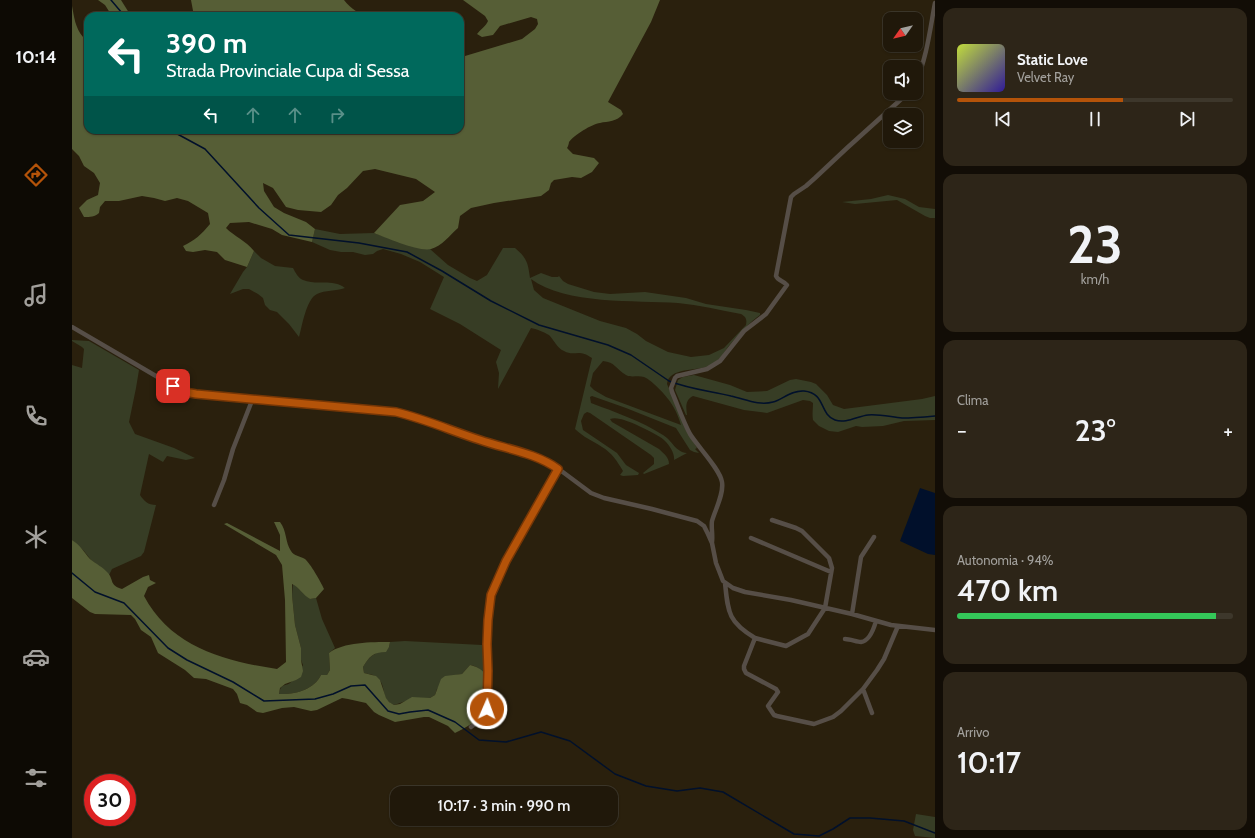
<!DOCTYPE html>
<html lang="it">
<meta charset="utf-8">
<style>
body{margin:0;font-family:Cabin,sans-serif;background:#2d2518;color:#f1f3f6;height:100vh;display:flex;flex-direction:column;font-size:15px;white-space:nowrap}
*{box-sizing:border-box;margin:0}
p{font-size:13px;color:#a2a09c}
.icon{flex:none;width:22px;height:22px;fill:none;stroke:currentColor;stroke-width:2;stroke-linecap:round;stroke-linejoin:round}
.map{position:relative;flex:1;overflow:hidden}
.details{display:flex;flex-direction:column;gap:8px;padding:8px;background:#120d06;width:320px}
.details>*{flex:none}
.hud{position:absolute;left:12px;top:12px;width:380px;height:122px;border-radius:12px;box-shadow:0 1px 3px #0004,0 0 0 1px #3d372b;background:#00695c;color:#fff;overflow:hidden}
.needle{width:26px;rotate:236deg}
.controls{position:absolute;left:811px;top:12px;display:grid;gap:8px}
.controls a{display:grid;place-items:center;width:40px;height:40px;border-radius:8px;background:#20180a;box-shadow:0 1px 3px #0004,0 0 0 1px #3d372b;font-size:20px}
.speed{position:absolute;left:12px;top:774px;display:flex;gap:8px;font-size:20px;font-weight:700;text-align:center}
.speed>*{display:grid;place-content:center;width:52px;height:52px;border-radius:50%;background:#20180a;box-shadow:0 1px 3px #0004,0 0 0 1px #3d372b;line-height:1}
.speed .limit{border:6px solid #d22;background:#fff;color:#111}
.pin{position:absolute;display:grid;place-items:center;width:34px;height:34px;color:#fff;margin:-17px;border-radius:8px;box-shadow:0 2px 6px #0006}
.me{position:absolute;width:44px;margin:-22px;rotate:2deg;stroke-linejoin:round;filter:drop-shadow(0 0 3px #0008)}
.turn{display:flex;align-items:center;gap:14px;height:84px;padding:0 16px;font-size:18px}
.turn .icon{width:52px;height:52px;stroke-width:2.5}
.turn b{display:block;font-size:28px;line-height:34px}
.lanes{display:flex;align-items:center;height:38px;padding:0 16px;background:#0003;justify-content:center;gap:20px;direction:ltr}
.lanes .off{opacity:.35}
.big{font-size:30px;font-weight:600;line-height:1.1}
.details .card{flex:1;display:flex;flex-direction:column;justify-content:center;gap:6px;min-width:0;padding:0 14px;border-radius:12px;background:#2d2518}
.details .dial{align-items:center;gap:0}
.dial b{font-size:52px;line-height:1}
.song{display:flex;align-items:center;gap:12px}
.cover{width:48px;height:48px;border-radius:6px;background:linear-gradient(135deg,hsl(70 70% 55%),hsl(250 70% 35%))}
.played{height:4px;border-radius:2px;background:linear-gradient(90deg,#b45309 60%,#3d372b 60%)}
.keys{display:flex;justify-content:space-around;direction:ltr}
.heat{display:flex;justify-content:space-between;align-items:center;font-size:22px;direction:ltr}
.charge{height:6px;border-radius:3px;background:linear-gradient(90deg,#34c759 94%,#3d372b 0)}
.trip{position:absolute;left:318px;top:786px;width:228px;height:40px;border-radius:12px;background:#20180a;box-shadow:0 1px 3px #0004,0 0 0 1px #3d372b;font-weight:600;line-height:40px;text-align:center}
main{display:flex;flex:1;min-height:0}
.tabs{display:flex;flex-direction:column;width:72px;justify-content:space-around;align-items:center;background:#0d0a04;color:#a2a09c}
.tabs .icon{width:28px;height:28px}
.tabs .selected{color:#b45309}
.tabs b{font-size:18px;color:#f1f3f6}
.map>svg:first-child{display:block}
.green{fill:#373d25;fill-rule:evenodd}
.forest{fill:#565e36}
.water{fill:#01102b}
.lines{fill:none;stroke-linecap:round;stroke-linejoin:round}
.stream{stroke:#01102b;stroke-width:1.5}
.minor{stroke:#564e47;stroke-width:4.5}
.route-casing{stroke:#753606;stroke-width:10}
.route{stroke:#b45309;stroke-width:7}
</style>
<main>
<nav class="tabs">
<b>10:14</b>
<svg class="icon selected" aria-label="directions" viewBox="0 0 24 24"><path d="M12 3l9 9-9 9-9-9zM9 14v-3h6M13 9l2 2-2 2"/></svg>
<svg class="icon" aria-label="music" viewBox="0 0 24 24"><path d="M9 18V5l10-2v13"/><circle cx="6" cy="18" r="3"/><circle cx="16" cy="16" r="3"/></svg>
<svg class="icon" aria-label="phone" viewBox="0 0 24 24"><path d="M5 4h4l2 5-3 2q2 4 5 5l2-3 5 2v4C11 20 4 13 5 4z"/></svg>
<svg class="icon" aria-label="climate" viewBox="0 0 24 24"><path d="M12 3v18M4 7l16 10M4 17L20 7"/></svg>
<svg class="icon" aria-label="car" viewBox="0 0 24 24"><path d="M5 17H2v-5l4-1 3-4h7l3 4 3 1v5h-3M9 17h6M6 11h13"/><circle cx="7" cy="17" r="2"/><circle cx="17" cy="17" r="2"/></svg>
<svg class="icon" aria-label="filters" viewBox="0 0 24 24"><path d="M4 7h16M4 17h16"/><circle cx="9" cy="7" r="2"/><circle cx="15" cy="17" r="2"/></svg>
</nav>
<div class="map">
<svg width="863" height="838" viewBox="0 0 863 838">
<rect width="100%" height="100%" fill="#2a200d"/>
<path class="green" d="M816,195L833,199L847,207L863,209V218H858L853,216L825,200L783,204L770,202L799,199Z
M243,229L268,234L302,233L343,247L358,249L376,265L398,278L405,281L415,275L431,248H443C455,258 456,263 458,278L469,273L480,277H486L487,276L491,281L496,284L522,292L538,294L573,292L614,298L634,304L674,310L688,313V315C678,322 669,332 661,341C653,349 649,361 638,366C625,371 597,367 595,384L616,433L625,448L623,449L627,453L622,452L618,450L604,428L554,408L520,396L518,397L519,403C543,412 569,421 591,435C601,441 603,452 615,453L602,460C603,454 598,446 593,441C588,435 556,420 548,419C544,418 541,418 538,419L540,422L587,449C592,454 597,457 597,464L572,474L571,473L582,464V458L579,455L518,413L515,412L512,414L509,421L511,430L545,453L554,465L567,473L566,475L551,476L548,475L551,471C545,461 540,453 530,447C521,441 511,437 503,429L520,358C506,348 503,357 492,351C485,348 482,340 477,335C472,332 464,329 459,328L426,389L427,373L424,362L429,350L388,324L358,309L372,277L348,262L329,254L311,249L305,251L301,254L293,255L281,252H269L258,250L240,242ZM459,279C493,305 564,300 606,303C627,305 648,310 669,314C674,317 675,319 674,325L652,348L637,355L619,357L596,352L574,341L565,334L554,328L528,321L471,298L462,290ZM531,361C543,362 544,369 554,375C559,378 566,375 572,377C580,380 598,399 602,408C605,413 607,419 609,425L534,397L522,390L518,386L521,373Z
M182,251L189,258L203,266L221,268C223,272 227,279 231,280C245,286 260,278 273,288C264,291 253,290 245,294C234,299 230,327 227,337L217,324L205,312L198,310L193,305L191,298L186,294L177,289H171L158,294L171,272L175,267Z
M0,340L17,341L67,370L64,388L57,422L63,434L102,448L123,458L114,460L95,456L91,462L77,454L68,495C72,501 76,505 84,505L72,552L69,556L40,569L37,575L19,560L12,551L0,540V365L10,368L12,349L10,347L0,341Z
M622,375L658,385L675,392L695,391L718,380L724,379L739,382L744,384L755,395L761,405L772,409L850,399L863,396V420L832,421L811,426L790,427L784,426L766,432L757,431L747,426L741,420C740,414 741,409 741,403L738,401L731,400L695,413L672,410L621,396C613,400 614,407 615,415H614L603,390L606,380L611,377Z
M221,583L238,599L244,598L250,619L263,648L257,653L258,670L255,675H249C242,690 222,695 207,694C209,683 212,687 218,683C222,680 228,670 231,665L229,660V648L223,625L220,595Z
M333,641L410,645L413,675C408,669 405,666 398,665L390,674L384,675L365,689L363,695L358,698L334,701L322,705C307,699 316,684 304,677C301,674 296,674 292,673L291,667C300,652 303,655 317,647L318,642Z
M844,814L863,817V838L843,836L841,830Z"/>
<path class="forest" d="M26,0H49L59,16H40L33,5Z
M119,0H272C279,9 287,14 298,16H122Z
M391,0H588L579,22L536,102L549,110L551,114C545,122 536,121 528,123C520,124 502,135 497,142C497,143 496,147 495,148L501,154L522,158L527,163L520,172L509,178L500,177L482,180L479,183L477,190L469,196L422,203L399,208L388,216L386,228C378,235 370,246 359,249C347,252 315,238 302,233L328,205L351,201L363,192L344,179L303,169L291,171L275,188L266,195L259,205L249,212L226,210L214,207L201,188L191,183L192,191L202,207L212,213L234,222L243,229L240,242L210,235L200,229L177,222L158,223L154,228C162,236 174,241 182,251L175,267L153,260L145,252L133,250L121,252L114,251L111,246C122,241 130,234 138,224L136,213L116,201L105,198L93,201L82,198L70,196L47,201H33L28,207L27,213C23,217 18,217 12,217L7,208L15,200L26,195L28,183L22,173L12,166L7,156L0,149V6C2,16 3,28 11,37L16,38V130H388V55L393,56L450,39L463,29L466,24L465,19L459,17L428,26L421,35L410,37L405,34C409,29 414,26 416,21L413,16Z
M202,522H208C215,531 213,542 219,551C222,556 228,556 233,559C238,563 249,582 252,589L244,598L238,599C231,595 227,587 220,584V595L223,625L229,648V660L231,671L229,677L224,680L213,684L208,688L207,694C222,695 242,690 249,675H255L258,670L257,653C271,642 300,642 318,642L317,647L314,652C301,652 297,657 291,667L292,673L304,676L308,680L314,698L317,702L322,705L328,704L340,697L358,698L363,695L369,679L373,676L390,674L398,665C403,666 411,669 413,675C414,679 412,713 410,716C407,720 388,731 383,733L376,726L357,717H352L323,722L307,715L302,712L294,703L276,699L270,698L245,710L239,711L222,707L210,708L191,713L185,712L175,705L168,703L165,694L161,689L134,679L122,678L113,670L86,653L79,637L69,630L63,619L59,615L23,614L18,612L0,598V540C8,545 12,552 18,559C24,564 31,567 36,573C42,580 37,585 50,589L71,577L77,575L78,580L84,583L76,587L72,596C99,647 152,661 205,669L214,662L213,600L210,565L204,555L152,524L155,523L208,551V535Z"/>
<path class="water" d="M848,488L863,493V555L856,554L828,541Z"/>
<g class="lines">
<path class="stream" d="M39,0L50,13L51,16
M98,130L133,149L187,208L217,235L287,243L335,252L370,271L419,301L467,325L536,345L559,355L597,381C617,389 638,391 659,396C673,399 687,406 701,402C710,400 719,390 732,391C754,393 747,414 763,420C774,424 786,416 796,415C807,414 819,417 830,418C841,418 852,417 863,416
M0,573L23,592L52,603L96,648L115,660L161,682L192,701L243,699L261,694L279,686L293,685L316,711L327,714L338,712L356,710L383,722L407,740L434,742L469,732L498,741L543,774L574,786L605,791L628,788L651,792L722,834L747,836L761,829L778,818H798L832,821L863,833"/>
<path class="minor" d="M844,82C855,57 858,29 863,3
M0,327L101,386L113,392L124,394L324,412L352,420L410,441L463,457L480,464L519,493L532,498L580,509L625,521L632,526L636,534L640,543L644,563L651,581L661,588L673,592L719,600L780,614L819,625L863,630
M142,505L152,480L161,449L181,398
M679,538L759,572
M640,542C641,535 639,527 640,521C643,510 652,494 650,482C648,469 626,447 618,434C611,421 606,406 600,392L599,388L603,378L605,376L635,369L648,361L672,331L694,314L715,285C712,281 706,281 704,276L719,197L722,194L734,186L743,178L775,148L836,93
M653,583C656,612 656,622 683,638L672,666V669L674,673L704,689L706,692L696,706L702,715L705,716L742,724L761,717L769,711L791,689L805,670L812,659L826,626
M780,614L789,557L802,537
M683,638L714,646L736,634L753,608L760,568L757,558L730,531L724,528L700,520
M773,639C778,639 785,642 789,642C798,641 802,628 804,621
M791,689L800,713
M399,727L411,718L415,709V620L419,595L434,561L486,469"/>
</g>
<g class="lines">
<g class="route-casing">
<path id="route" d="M101,386L113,392L124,394L324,412C353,419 380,431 408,440C434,449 464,453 486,469L434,561L419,595L416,620L415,644L416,671L415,709"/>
</g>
<use href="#route" class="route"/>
</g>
</svg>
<div class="controls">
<a><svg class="needle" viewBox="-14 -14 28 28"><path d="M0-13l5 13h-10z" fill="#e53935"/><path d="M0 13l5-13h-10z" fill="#a2a09c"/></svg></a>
<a><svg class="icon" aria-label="sound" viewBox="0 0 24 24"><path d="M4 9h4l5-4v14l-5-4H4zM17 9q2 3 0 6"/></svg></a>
<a><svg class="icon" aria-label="layers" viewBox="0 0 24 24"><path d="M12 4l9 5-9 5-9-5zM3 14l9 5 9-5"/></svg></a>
</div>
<div class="speed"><div class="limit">30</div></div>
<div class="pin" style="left:101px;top:386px;background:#d93025"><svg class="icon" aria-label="arrive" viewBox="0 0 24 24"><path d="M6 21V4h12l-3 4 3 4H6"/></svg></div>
<svg class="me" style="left:415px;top:709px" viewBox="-20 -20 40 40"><circle r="17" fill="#b45309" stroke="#fff" stroke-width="3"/><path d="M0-11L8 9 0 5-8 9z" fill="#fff"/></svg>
<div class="trip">10:17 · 3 min · 990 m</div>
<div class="hud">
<div class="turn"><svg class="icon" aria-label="left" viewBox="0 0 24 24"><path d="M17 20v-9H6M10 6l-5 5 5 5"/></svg><div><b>390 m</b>Strada Provinciale Cupa di Sessa</div></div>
<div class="lanes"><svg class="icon" aria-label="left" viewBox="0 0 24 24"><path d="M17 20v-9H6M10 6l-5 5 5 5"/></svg><svg class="icon off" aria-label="ahead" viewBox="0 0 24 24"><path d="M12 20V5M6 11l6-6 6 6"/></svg><svg class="icon off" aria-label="ahead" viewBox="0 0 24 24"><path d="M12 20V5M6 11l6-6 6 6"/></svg><svg class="icon off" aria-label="right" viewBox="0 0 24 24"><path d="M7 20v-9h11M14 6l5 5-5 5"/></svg></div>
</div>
</div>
<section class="details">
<div class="card">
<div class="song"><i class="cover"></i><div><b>Static Love</b><p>Velvet Ray</p></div></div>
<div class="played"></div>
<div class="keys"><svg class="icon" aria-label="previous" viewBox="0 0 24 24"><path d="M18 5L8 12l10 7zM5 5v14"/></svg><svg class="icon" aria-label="pause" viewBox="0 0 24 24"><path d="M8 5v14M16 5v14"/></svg><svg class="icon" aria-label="next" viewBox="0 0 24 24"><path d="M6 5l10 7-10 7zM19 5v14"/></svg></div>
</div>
<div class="card dial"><b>23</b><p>km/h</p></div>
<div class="card"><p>Clima</p>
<div class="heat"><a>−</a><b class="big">23°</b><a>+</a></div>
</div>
<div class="card"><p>Autonomia · 94%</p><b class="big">470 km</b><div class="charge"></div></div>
<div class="card"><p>Arrivo</p><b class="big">10:17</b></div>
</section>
</main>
